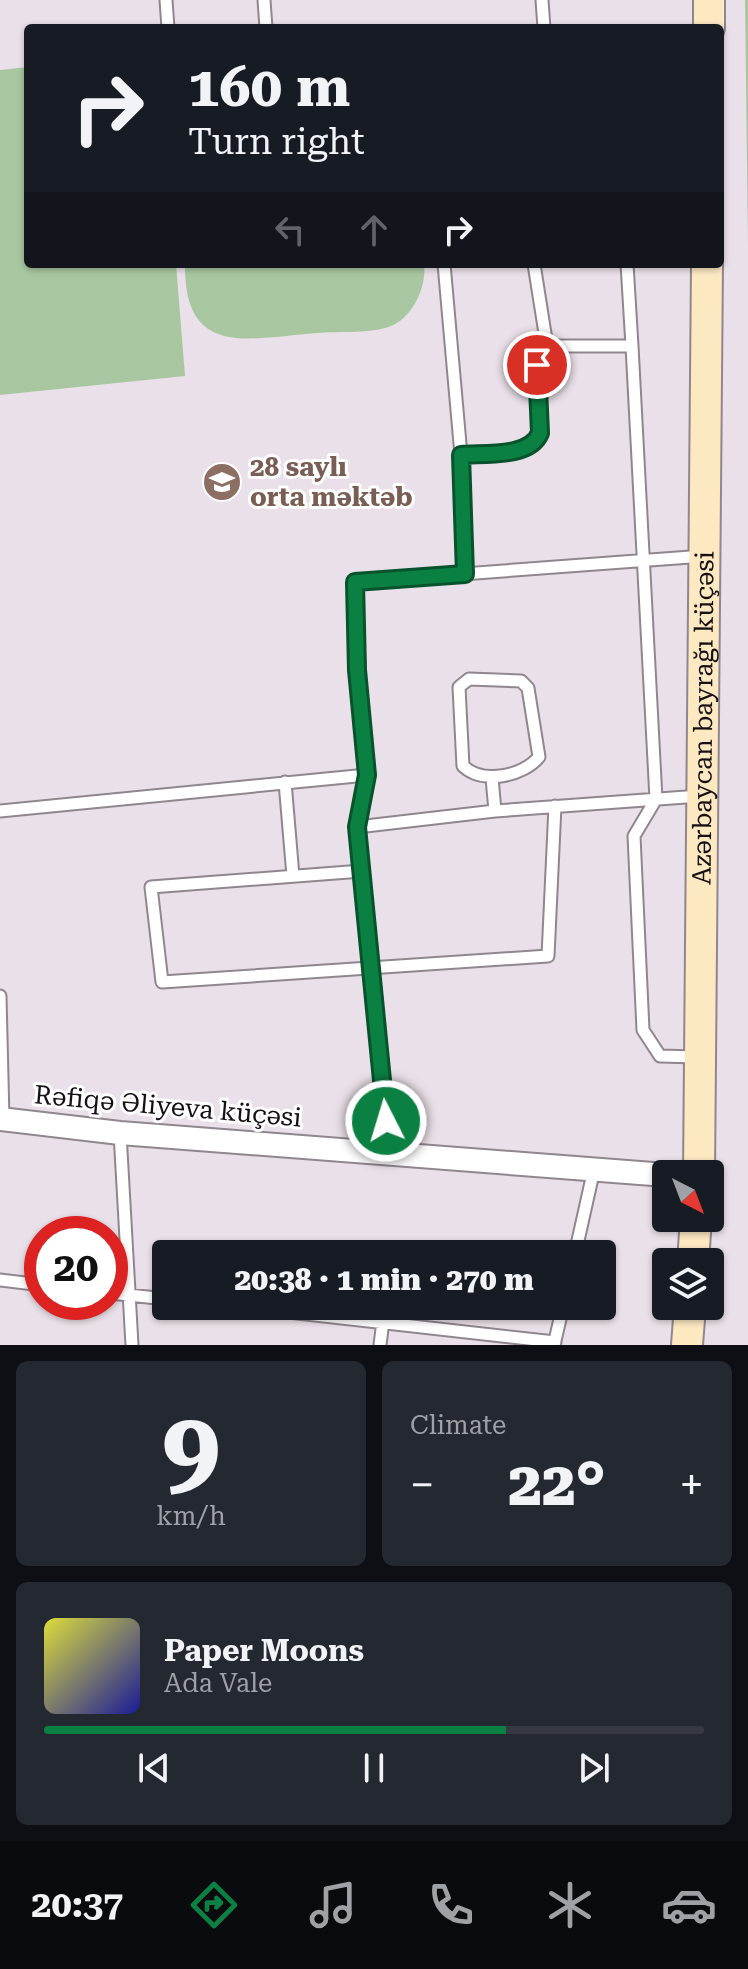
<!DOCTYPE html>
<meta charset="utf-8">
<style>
body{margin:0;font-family:"Roboto Serif",serif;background:#242831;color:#f1f3f6;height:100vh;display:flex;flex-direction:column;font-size:30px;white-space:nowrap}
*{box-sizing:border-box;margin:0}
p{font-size:26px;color:#9ea1a6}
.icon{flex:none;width:44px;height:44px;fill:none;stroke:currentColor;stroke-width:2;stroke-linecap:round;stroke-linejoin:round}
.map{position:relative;height:1345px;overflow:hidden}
.sheet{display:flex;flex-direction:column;gap:16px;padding:16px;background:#0d0f14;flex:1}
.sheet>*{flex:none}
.banner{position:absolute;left:24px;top:24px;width:700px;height:244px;border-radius:8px;box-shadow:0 2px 6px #0004;background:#171b24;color:#f1f3f6;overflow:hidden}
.needle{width:52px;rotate:138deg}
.controls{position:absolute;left:652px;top:1160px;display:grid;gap:16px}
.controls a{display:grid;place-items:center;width:72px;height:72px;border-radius:8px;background:#171b24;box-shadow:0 2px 6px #0004;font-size:40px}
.speed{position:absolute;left:24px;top:1216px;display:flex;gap:16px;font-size:40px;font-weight:700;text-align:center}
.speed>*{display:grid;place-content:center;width:104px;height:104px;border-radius:50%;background:#171b24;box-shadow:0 2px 6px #0004;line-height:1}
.speed .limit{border:12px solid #d22;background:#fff;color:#111}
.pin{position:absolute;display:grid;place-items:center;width:68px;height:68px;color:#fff;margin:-34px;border:4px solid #fff;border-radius:50%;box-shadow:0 2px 8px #0007}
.me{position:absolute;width:88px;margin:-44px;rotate:355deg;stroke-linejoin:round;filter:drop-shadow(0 0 6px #0008)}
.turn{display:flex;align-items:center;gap:28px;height:168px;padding:0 32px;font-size:36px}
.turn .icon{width:104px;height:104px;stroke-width:2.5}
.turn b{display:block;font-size:56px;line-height:68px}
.lanes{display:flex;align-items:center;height:76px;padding:0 32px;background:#0003;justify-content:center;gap:40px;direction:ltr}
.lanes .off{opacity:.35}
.big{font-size:60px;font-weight:800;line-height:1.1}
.sheet .widget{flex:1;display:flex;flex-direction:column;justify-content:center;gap:12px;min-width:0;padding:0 28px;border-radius:12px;background:#242831}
.sheet .dial{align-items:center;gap:0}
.dial b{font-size:104px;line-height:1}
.song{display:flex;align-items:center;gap:24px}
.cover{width:96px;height:96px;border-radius:12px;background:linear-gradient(135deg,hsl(60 70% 55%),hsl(240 70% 35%))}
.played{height:8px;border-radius:4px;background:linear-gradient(90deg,#0b8043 70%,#363941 70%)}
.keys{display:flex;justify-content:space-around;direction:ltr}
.heat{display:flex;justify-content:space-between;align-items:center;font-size:44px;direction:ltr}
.sheet .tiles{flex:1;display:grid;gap:16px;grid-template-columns:1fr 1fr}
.widget:last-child{grid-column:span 2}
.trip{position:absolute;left:152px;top:1240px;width:464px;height:80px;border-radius:8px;background:#171b24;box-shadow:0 2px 6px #0004;font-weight:800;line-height:80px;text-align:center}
.dock{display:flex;height:128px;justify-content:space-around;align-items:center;background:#090b0e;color:#9ea1a6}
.dock .icon{width:56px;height:56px}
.dock .on{color:#0b8043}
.dock b{font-size:36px;color:#f1f3f6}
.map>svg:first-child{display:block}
.green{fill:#a8c7a0}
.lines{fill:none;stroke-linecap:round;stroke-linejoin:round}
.lane-casing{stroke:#8f868e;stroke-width:15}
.street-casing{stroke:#8f868e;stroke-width:26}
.secondary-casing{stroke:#8f868e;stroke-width:34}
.lane{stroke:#fff;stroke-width:11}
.street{stroke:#fff;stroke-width:22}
.secondary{stroke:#fce8c1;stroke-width:30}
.route-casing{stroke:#07532c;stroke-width:20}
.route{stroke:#0b8043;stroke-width:14}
.labels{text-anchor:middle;stroke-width:6;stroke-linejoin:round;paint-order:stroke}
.education-label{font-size:26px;font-weight:bold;fill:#785e54;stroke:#fff;text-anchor:start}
.street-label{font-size:26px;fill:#141013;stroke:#fff}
</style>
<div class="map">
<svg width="748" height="1345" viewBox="0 0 748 1345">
<rect width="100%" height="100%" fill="#eae0e9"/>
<path class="green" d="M745,0H748V247Z
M28,67V264H176L185,376L0,395V70Z
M185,264H424C427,286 413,317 391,326C371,334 339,331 317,333C249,338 184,359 185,264Z"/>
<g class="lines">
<g class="lane-casing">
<path id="lane" d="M166,0L168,28
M264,0L266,28
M542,0L544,28
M444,264L461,455L465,574
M534,264L547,346
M627,264L632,346
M461,455C485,453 530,458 540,433L539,353L547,346H632L656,799L634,836L643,1030L660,1056L697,1057
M469,679L521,681L528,688L539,757C523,776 483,785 463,766L459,687Z
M492,778L495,811
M285,782L293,876
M0,811L367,775
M357,827L495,811L700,796
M362,871L151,887L162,982L548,956L555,806
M0,996L3,1119
M120,1133L132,1345
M389,1151L357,827L367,775L357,670L355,582L704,556
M575,1254L594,1169
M0,1280L42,1285
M110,1293L166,1299
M235,1306L555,1342
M380,1345L383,1321
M554,1345L563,1306"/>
</g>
<g class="street-casing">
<path id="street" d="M0,1119L120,1133L666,1175"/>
</g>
<g class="secondary-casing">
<g id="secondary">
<path d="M709,28V0"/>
<path id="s1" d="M699,1174L707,264"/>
<path d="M693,1262L696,1218"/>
<path d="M687,1345L690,1306"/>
</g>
</g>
<use href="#lane" class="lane"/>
<use href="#street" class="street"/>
<use href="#secondary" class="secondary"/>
</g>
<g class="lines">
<g class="route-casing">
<path id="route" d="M386,1121L357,827L367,775L357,670L355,582L465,574L461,455C485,453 530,458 540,433L537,365"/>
</g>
<use href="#route" class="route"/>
</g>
<defs>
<g id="school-disc" transform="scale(2)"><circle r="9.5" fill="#8d6e63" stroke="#fff"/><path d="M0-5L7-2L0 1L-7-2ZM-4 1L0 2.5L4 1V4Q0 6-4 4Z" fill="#fff"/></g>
</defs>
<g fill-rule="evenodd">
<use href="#school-disc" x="222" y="482"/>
</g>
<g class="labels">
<g class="education-label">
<text x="250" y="476">28 saylı<tspan x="250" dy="30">orta məktəb</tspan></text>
</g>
<g class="street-label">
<text dy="9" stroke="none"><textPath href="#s1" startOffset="456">Azərbaycan bayrağı küçəsi</textPath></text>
<text transform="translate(168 1106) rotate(5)" y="9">Rəfiqə Əliyeva küçəsi</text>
</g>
</g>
</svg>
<div class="controls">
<a><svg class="needle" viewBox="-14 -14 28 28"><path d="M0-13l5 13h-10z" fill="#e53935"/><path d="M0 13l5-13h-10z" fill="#9ea1a6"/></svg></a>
<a><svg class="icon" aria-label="layers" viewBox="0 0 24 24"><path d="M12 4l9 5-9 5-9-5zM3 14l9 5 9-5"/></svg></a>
</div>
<div class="speed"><div class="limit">20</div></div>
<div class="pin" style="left:537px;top:365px;background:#d93025"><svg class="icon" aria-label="arrive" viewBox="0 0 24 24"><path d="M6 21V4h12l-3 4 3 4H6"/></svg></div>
<svg class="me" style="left:386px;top:1121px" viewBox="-20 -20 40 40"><circle r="17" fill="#0b8043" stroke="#fff" stroke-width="3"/><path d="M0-11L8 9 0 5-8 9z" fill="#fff"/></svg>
<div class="trip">20:38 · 1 min · 270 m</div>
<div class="banner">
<div class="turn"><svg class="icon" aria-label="right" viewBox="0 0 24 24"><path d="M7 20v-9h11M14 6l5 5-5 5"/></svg><div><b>160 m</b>Turn right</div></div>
<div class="lanes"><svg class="icon off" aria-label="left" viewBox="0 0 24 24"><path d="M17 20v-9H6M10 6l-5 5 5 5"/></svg><svg class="icon off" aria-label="ahead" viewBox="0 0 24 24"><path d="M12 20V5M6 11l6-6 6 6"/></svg><svg class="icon" aria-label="right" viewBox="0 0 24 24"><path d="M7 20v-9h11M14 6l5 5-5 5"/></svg></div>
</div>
</div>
<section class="sheet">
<div class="tiles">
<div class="widget dial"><b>9</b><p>km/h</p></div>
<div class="widget"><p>Climate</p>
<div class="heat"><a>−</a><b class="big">22°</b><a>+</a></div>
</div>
<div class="widget">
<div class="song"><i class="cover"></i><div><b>Paper Moons</b><p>Ada Vale</p></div></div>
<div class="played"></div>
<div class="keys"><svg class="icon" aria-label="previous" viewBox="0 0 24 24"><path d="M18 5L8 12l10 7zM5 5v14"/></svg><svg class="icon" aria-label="pause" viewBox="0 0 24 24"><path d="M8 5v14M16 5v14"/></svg><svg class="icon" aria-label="next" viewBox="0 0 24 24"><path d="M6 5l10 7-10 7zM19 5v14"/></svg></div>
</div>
</div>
</section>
<nav class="dock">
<b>20:37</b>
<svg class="icon on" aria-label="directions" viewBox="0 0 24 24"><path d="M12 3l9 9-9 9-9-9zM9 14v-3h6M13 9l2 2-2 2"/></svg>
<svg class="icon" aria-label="music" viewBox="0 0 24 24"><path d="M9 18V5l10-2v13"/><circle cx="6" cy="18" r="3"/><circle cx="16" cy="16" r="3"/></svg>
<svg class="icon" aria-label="phone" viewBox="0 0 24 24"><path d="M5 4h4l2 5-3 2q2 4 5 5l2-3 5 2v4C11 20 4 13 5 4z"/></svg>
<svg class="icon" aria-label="climate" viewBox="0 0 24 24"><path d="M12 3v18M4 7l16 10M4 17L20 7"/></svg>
<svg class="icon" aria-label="car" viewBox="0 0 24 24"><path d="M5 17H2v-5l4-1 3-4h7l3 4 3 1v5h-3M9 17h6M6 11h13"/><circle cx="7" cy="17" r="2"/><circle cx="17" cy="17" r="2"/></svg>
</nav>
